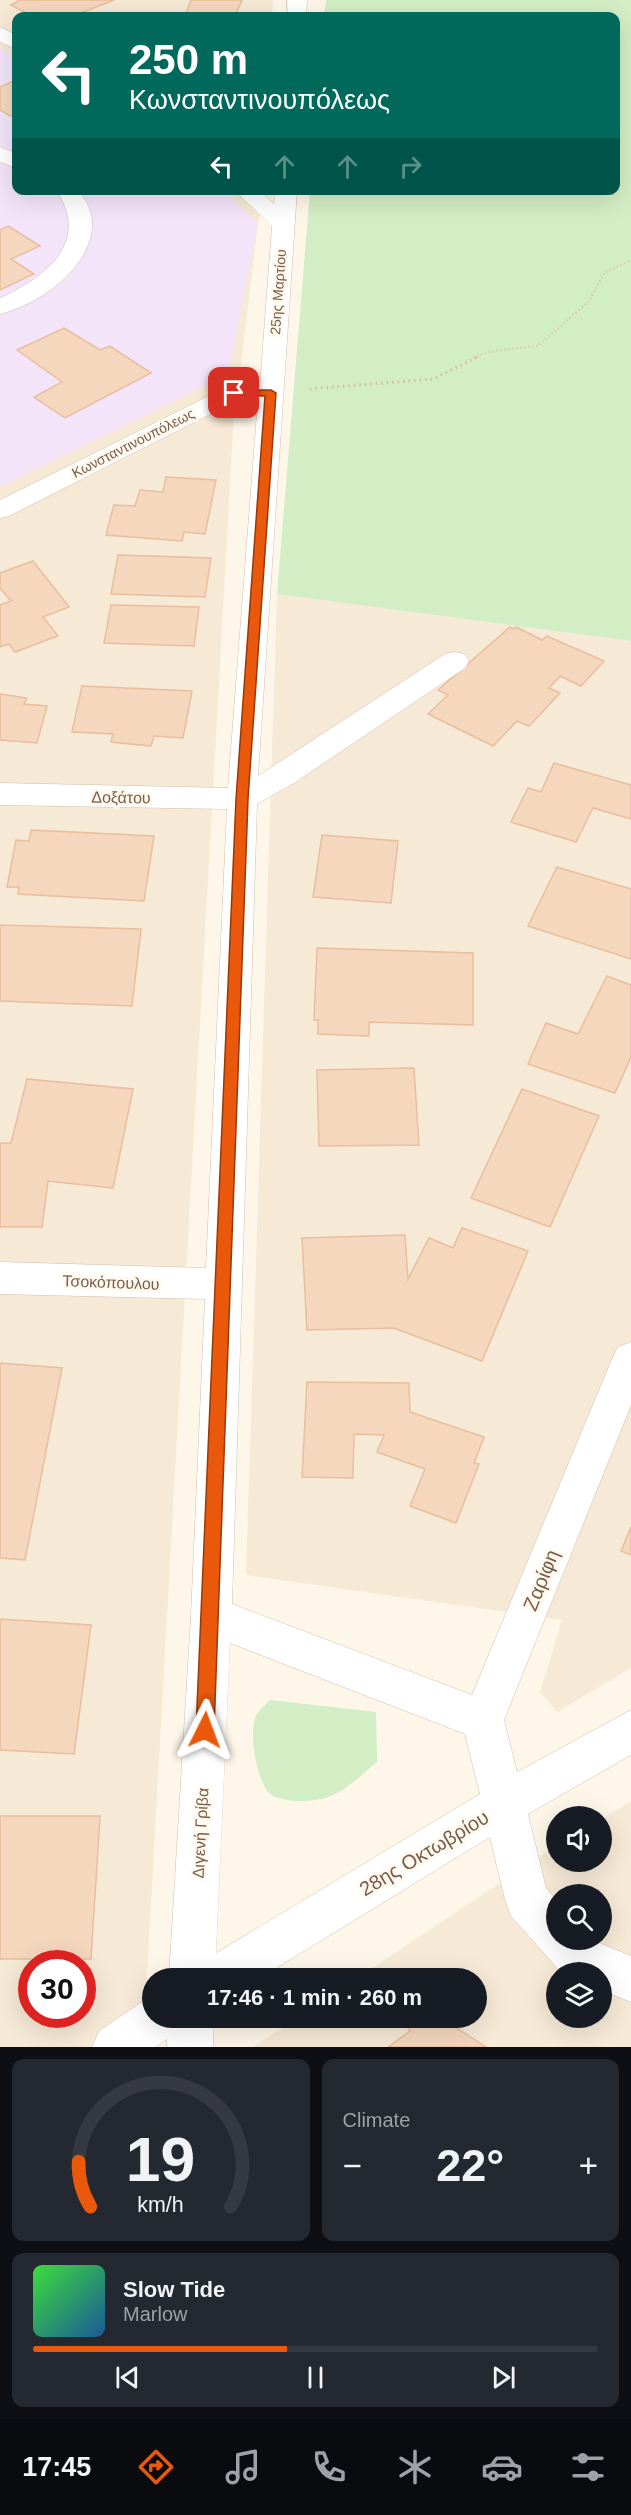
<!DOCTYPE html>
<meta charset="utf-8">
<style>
body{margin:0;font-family:Helvetica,sans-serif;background:#242831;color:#f1f3f6;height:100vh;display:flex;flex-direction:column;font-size:22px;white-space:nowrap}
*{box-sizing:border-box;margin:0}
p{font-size:20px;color:#9ea1a6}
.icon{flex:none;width:33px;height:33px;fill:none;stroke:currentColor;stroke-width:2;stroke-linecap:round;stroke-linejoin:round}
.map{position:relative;height:2047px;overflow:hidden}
.drawer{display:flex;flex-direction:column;gap:12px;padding:12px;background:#0d0f14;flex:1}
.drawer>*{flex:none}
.top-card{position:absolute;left:12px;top:12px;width:608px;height:183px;border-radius:12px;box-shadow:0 6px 24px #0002;background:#00695c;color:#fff;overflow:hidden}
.tools{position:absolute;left:546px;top:1806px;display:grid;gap:12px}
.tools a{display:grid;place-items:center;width:66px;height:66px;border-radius:50%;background:#171b24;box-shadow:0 6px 24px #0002;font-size:30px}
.speed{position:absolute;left:18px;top:1950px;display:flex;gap:12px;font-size:30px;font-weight:700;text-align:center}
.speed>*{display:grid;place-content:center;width:78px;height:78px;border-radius:50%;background:#171b24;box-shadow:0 6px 24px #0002;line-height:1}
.speed .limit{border:9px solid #d22;background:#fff;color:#111}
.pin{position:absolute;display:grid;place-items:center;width:51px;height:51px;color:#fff;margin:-26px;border-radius:12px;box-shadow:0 3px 9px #0006}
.me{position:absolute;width:66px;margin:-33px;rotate:3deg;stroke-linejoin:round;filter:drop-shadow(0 0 4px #0008)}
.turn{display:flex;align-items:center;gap:21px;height:126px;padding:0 18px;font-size:27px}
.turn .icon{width:78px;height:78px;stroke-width:2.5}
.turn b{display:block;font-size:42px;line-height:51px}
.lanes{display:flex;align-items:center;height:57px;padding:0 18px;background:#0003;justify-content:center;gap:30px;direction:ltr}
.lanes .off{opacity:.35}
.big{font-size:45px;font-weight:700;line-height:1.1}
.drawer .tile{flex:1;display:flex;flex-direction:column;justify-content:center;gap:9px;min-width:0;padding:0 21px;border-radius:12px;background:#242831}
.drawer .dial{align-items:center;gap:0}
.dial svg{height:156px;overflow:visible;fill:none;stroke:#363941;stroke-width:7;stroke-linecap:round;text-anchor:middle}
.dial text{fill:#f1f3f6;stroke:none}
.song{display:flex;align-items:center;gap:18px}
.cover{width:72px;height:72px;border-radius:9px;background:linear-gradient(135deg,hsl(120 70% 55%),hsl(210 70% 35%))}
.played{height:6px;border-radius:3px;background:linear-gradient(90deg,#ea580c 45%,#363941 45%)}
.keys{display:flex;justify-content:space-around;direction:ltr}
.heat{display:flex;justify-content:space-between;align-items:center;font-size:33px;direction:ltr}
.drawer .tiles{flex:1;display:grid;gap:12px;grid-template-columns:1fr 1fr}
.tile:last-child{grid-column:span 2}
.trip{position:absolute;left:142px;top:1968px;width:345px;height:60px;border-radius:30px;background:#171b24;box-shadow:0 6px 24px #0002;font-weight:700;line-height:60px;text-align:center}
.dock{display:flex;height:96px;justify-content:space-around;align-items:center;background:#090b0e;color:#9ea1a6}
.dock .icon{width:42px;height:42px}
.dock .current{color:#ea580c}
.dock b{font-size:27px;color:#f1f3f6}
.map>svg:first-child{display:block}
.residential{fill:#f6e9d6;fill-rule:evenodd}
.education{fill:#f3e4fa}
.green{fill:#d3edc5}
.building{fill:#f5d7be;stroke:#e8be9d;stroke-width:1.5}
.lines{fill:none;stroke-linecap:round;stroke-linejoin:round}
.minor-casing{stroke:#d1bfac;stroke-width:1}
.path-far1{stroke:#dabaa0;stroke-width:2;stroke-dasharray:1 3;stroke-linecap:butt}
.path{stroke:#dabaa0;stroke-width:3;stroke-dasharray:1.5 4;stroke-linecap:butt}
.minor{fill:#fff;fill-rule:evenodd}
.route{fill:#ea580c;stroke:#983908;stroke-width:1.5}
.labels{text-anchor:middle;stroke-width:6;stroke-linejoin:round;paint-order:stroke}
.far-street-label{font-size:14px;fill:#7a5d4a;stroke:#fffaef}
.street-label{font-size:16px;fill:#7a5d4a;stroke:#fffaef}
.near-street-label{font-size:20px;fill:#7a5d4a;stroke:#fffaef}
</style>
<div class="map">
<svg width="631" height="2047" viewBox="0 0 631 2047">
<rect width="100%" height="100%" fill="#fef6e8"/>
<path class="residential" d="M0,0H273L272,16H16V190L262,191L233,430L143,2047H0ZM32,1964H82V2014H32Z
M277,594L631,641V1668L557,1712L540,1692L562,1620L246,1575Z
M631,1801V2047H253L298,2018H477V1978H357L556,1846V1862H602V1819ZM556,1894H602V1940H556ZM556,1972H602V2018H556Z"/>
<path class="education" d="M0,48L16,57V190L223,191L258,223L228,374L0,487Z"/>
<path class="green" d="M326,0H631V641L277,594L310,191L615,190V16H324Z
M270,1700L376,1712L377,1762C362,1774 346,1791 328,1797C314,1802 287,1803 273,1796C257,1787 249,1735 255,1718C257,1712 265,1705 270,1700Z"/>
<path class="building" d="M20,0H114L73,16H32L11,5Z
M191,0H242L235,16H185Z
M16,80V114L10,116L0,110V87Z
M8,226L40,246L11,259L34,274L0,290V230Z
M64,328L100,350L110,346L151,373L65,418L34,397L62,382L17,350Z
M166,477L216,480L205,534L184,532L182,541L106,535L114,505L135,506L140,490L163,492Z
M118,555L211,558L205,597L111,594Z
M33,561L69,607L43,617L58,636L15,652L9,644L0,647V605L11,601L0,588V573Z
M111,605L199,607L194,646L104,643Z
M510,627L514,629L516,627L542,640L547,636L604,661L581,686L560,676L549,688L560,693L529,726L517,721L493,746L428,714L448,695L438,690Z
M82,686L192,691L183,738L154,736L151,746L111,742L113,734L72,732Z
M0,694L27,698L24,704L47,706L37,743L0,740Z
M554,763L631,785V819L593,808L576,842L511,822L528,788L541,792Z
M31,830L154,836L144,901L18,894L19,887H7L16,840L29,841Z
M322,835L398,841L391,903L313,897Z
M557,867L631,889V959L528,926Z
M0,925L141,929L132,1006L0,1001Z
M317,948L473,953V1025L369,1022V1036L318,1034V1020H314Z
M607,976L631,985V1057L615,1093L528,1064L546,1023L578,1034Z
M414,1068L419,1145L319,1146L317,1070Z
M27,1079L133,1089L113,1188L48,1181L42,1227H0V1143H11Z
M522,1089L599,1116L550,1227L471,1198Z
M462,1228L528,1251L482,1361L394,1328L307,1330L302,1238L405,1235L408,1279L429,1238L453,1248Z
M0,1363L62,1368L25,1560L0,1558Z
M307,1382L409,1383L410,1412L484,1437L474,1463L479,1464L456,1523L410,1506L425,1469L377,1452L384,1435L354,1434L353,1478L302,1477Z
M631,1527V1555L621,1551Z
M0,1619L91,1625L74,1754L0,1750Z
M0,1816H100L91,1959H0Z
M402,2018H441L486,2047H388L410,2031Z"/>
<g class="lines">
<g class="minor-casing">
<path id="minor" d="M287,0H307L306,16H288Z
M0,27L16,35V49L0,42Z
M0,147L16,153V168L0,162Z
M56,190H78C85,200 91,208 92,220C95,266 40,304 0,314V298C45,278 92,242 56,190Z
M234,190H259L274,204L275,190H297L258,776L445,654L455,652L465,654L469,661L465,668L294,783L257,804L232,1604L472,1695L612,1359L618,1347L631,1342V1405L504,1720L517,1772L631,1710V1755L528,1814L546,1888L556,1900V1940H592L631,1956V2002L602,1990V1972H561L511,1916L505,1900L490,1837L260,1978H169L191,1616L205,1299L0,1294V1262L206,1268L227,809L0,805V783L228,788L258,400H238L9,516L0,518V500L225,388L260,386L272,226ZM230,1643L465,1734L480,1794L216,1953Z
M153,1997V2018H214L213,2047H167V2039L156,2047H92L99,2031L142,2002Z"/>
</g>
<path class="path-far1" d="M474,358L487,352L538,346L589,301L604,273L631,260"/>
<path class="path" d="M310,389L433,379L477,357"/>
<use href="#minor" class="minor"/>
</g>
<path class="route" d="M234,390H271L276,393L248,799L214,1730L211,1736L205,1738L199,1736L196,1730L236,799L265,396L230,395V391Z"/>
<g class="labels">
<g class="far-street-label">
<text transform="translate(278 292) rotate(-86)" y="5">25ης Μαρτίου</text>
<text transform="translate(133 443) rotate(-27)" y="5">Κωνσταντινουπόλεως</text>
</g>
<g class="street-label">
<text transform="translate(121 797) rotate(1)" y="6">Δοξάτου</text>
<text transform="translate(111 1282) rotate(2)" y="6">Τσοκόπουλου</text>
<text transform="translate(200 1833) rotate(-87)" y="6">Διγενή Γρίβα</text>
</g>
<g class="near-street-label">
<text transform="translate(541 1580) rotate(-68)" y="7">Ζαρίφη</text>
<text transform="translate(424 1853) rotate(-31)" y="7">28ης Οκτωβρίου</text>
</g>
</g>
</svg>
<div class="tools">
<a><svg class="icon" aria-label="sound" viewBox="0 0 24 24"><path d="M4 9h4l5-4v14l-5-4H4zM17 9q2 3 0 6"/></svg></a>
<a><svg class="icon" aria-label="search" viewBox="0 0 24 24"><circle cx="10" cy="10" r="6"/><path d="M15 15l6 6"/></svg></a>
<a><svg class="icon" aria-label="layers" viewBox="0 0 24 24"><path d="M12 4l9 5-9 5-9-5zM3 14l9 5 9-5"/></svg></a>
</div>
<div class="speed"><div class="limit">30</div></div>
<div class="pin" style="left:234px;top:393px;background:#d93025"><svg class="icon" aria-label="arrive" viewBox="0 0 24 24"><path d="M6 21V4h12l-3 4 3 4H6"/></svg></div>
<svg class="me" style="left:205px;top:1730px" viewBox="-20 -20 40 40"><path d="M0-17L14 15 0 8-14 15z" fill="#ea580c" stroke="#fff" stroke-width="4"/></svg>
<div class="trip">17:46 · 1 min · 260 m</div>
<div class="top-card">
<div class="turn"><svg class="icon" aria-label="left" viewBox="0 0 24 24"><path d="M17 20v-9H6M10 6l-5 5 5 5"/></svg><div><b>250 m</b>Κωνσταντινουπόλεως</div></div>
<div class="lanes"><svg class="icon" aria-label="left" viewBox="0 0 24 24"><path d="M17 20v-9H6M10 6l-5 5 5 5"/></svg><svg class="icon off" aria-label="ahead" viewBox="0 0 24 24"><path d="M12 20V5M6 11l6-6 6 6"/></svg><svg class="icon off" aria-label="ahead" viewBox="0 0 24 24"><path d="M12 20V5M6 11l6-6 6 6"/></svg><svg class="icon off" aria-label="right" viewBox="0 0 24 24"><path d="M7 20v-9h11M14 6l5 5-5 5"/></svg></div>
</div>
</div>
<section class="drawer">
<div class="tiles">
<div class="tile dial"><svg viewBox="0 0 100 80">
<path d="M14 69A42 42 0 1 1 86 69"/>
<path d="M14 69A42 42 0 0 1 8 46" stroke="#ea580c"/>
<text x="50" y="56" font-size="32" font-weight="700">19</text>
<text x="50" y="72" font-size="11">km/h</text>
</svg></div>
<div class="tile"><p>Climate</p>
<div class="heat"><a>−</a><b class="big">22°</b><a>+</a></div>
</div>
<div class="tile">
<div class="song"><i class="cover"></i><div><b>Slow Tide</b><p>Marlow</p></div></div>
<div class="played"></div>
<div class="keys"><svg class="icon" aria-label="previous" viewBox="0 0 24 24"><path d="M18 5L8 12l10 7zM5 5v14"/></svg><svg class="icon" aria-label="pause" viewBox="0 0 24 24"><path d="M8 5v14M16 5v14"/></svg><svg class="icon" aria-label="next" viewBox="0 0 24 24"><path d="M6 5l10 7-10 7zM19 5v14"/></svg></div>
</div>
</div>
</section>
<nav class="dock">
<b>17:45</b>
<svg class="icon current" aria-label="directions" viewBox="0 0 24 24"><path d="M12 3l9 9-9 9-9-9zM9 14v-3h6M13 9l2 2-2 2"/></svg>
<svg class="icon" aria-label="music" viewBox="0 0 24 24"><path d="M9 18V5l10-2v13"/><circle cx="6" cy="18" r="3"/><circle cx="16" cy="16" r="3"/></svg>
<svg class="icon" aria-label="phone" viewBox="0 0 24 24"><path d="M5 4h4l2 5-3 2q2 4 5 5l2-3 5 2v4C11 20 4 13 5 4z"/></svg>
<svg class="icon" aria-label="climate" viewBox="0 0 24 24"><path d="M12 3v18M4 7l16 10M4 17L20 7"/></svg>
<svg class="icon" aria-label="car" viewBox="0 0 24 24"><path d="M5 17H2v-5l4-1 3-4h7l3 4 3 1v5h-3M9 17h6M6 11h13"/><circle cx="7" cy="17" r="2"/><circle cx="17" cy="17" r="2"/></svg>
<svg class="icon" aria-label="filters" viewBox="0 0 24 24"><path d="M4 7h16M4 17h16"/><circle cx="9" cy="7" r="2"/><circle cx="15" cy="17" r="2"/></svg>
</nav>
